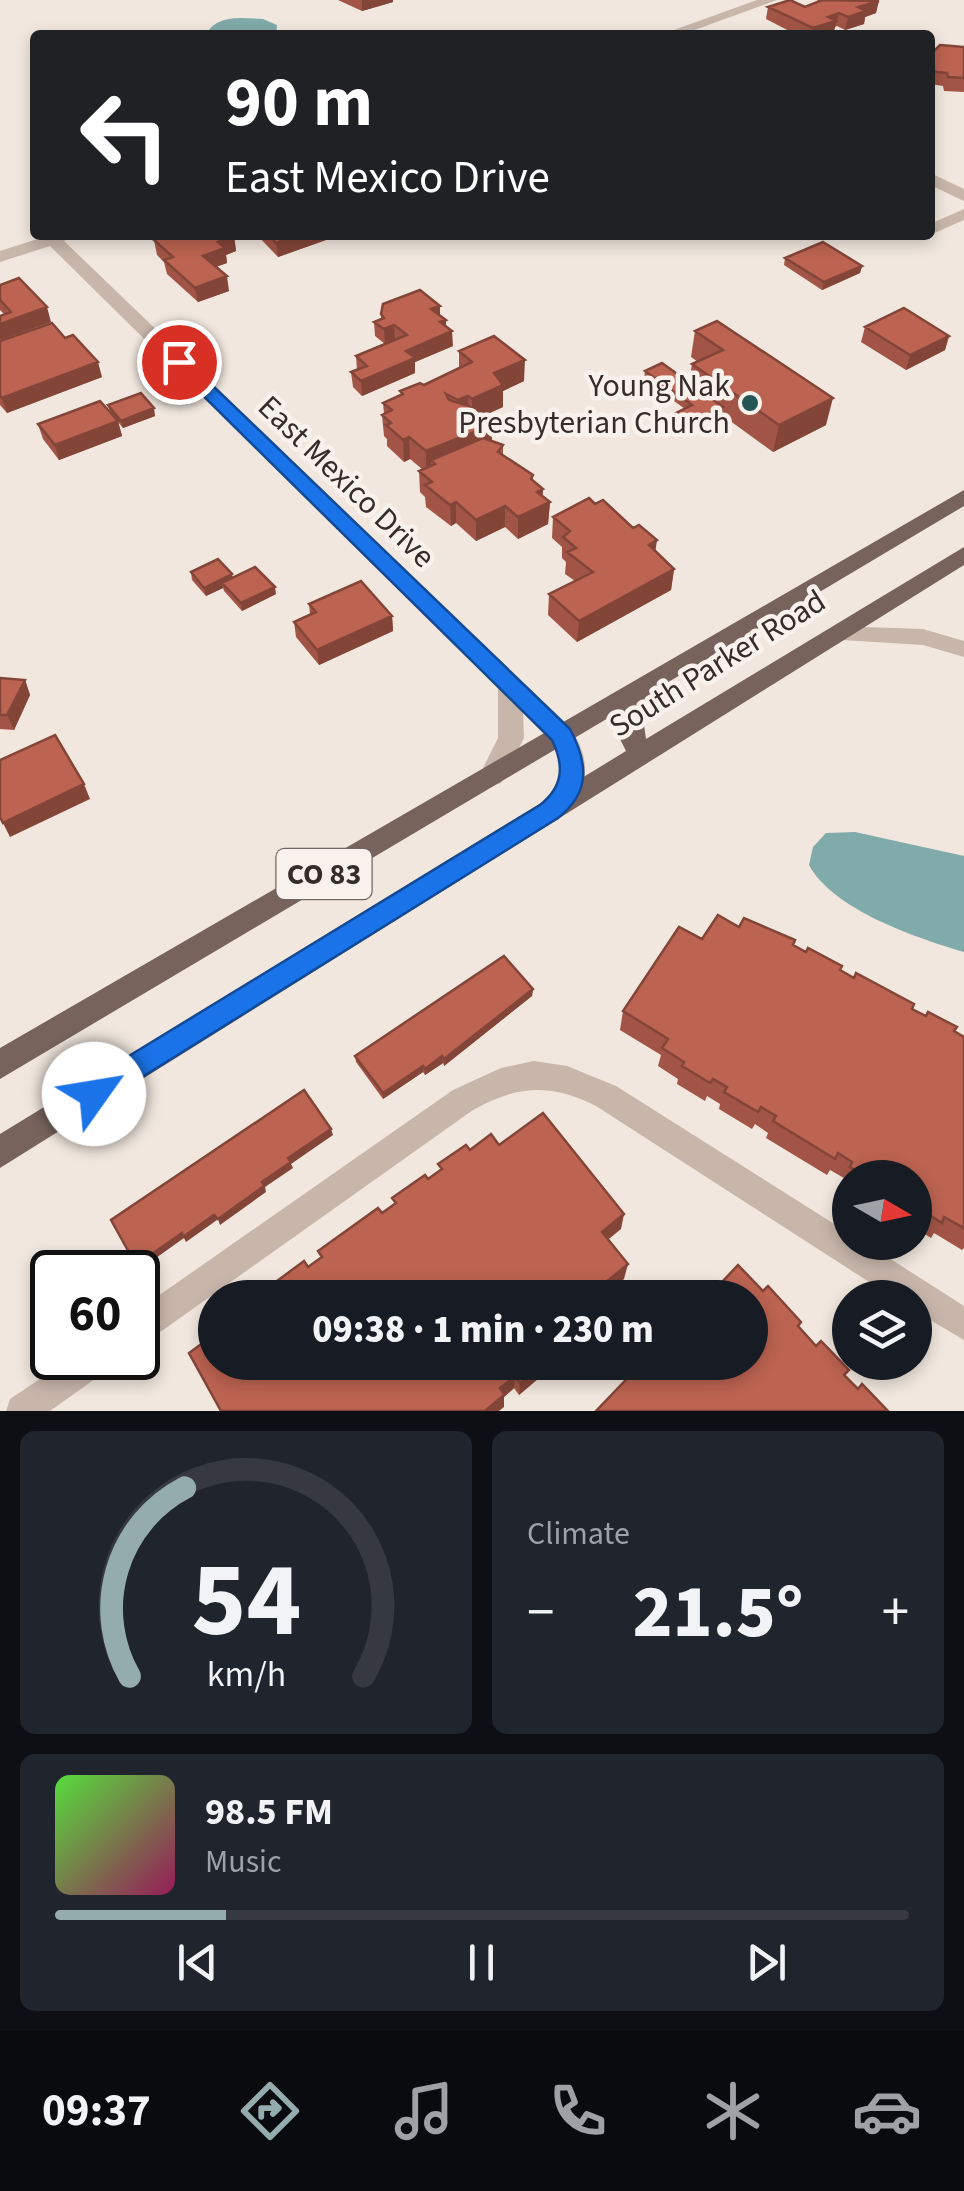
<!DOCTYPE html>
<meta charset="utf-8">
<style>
body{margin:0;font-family:"Source Sans 3",sans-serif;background:#20242c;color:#f1f3f6;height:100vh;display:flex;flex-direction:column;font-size:38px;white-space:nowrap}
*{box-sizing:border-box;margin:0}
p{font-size:32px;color:#9ea1a6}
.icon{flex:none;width:55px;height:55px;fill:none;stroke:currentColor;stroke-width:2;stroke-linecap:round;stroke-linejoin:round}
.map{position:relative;height:1411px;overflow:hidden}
.side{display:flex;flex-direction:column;gap:20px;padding:20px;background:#0d0f14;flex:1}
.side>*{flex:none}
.hud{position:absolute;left:30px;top:30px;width:905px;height:210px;border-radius:10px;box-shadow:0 5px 15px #0003;background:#202124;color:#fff;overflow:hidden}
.needle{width:65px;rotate:99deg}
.tools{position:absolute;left:832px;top:1160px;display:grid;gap:20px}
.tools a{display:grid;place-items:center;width:100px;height:100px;border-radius:50%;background:#171b24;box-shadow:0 5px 15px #0003;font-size:50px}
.speed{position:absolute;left:30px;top:1250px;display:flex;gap:20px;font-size:50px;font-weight:700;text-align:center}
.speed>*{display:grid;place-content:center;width:130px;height:130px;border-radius:50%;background:#171b24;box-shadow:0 5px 15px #0003;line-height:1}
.speed .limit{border:5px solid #111;border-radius:15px;background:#fff;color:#111}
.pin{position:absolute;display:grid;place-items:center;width:85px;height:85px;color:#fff;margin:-42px;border:5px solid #fff;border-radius:50%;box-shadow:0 2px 10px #0007}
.me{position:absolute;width:110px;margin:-55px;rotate:58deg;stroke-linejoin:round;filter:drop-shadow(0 0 8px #0008)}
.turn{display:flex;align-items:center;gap:35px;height:210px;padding:0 30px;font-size:45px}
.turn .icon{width:130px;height:130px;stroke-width:2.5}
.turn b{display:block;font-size:70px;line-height:85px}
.big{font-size:75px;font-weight:800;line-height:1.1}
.side .card{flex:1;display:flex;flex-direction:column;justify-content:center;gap:15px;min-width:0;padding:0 35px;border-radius:15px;background:#20242c}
.side .dial{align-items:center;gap:0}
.dial svg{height:260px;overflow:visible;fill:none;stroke:#363941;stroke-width:7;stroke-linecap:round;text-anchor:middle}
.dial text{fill:#f1f3f6;stroke:none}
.song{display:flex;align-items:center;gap:30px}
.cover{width:120px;height:120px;border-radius:15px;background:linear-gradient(135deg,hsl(110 70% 55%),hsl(330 70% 35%))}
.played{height:10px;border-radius:5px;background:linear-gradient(90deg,#94acad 20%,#363941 20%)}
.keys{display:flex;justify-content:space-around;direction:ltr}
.heat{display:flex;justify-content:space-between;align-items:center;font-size:55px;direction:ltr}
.side .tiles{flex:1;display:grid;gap:20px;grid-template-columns:1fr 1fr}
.card:last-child{grid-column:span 2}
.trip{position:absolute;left:198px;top:1280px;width:570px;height:100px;border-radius:50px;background:#171b24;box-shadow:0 5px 15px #0003;font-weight:800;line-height:100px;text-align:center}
.dock{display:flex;height:160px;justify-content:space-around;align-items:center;background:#090b0e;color:#9ea1a6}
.dock .icon{width:70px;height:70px}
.dock .active{color:#94acad}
.dock b{font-size:45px;color:#f1f3f6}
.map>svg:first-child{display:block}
.water{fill:#80abaa}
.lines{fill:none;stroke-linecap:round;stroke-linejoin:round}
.lane{fill:#c8b6ab;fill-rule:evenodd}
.street{fill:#c8b6ab;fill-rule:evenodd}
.primary{fill:#77635c;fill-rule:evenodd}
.wall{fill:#a25546}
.shaded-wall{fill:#844539}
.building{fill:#bc6351;stroke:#844539;stroke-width:2.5}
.route{fill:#1a73e8;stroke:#114b97;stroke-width:2.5}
.poi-dot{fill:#225554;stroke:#f9f1eb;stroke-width:4}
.labels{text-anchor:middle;stroke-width:9;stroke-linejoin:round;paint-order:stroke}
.shield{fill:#f9f1eb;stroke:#706864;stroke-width:2.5}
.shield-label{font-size:30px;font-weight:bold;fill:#362d2a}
.poi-label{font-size:32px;fill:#362d2a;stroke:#f9f1eb;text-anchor:end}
.street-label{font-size:32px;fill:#362d2a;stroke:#f9f1eb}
</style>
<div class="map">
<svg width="964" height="1411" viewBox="0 0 964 1411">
<rect width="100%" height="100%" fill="#f1e7de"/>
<path class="water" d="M263,19L277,25L276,35H206C216,14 243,18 263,19Z
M855,832L964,856V952C917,938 833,910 809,865L813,847L826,833Z"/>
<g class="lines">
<path class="lane" d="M964,209V220L930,235V224Z
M834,626L923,629L964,641V657L923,645L826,639L823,634Z
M534,1061L567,1066L616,1086L850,1234V1242H864L964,1306V1340L915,1311V1298H894L596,1106C551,1083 517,1085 473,1110L149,1340L138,1345V1310L453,1090L501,1068Z
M71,1358H114L109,1369L50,1411H6L10,1399Z"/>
<path class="street" d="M757,0H777L681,35H660Z
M930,173L964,189V201L930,185Z
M50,235H76L64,241L571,728C578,741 585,753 585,768C586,791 567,826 542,818L538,810C543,800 553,794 557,783C569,752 543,732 523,712L524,738L501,783L492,786L483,783L479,776L498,738V688L50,246L0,262V251Z"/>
<path class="primary" d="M964,490V506L655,690L643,718L646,739L964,547V565L0,1168V1134L626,751L618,735L620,711L0,1079V1048Z"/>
</g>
<path class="wall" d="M338,0H393V2L362,11Z
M818,0H877L876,13L865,17L864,24L845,30L837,26L835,27L833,34L830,35H797L766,19L768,7H805L817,2Z
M964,47V92L944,91L943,86L930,84V51Z
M157,235H232L234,236L236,251L226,255L227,263L216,267L229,291L198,302L167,274L164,262L157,255L154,240L158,239Z
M257,235H340L278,257Z
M785,258L862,266L860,273L822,290L784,265Z
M0,285L51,322L0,340V324L4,314L0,310Z
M440,306V316L446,320V326L453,346L415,362V373L362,396L353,387L351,372L357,370L356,356L385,344L375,336L374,322L381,319V314Z
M865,327L949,336L945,350L906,370L861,342Z
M695,331L826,425L773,452L722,415L686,432L673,422L674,414L685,409L644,379L645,371L689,383L692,364L698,362L691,357Z
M0,341L102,377L7,413L0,405Z
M459,351L524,381L503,391V407L482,416L492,441L503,445V455L533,475V480L543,489L542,496L550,502L548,524L518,539L505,527L476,541L456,523L451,526L426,507L425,497L420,492L419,471L422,469L410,459L404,462L387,446V439L384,436L382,415L384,414L383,403L401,395L400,391L424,385L459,368Z
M108,405L155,416L123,428L118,422L122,436L59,460L43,439L38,424L110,412Z
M553,517L656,551L674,569L671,590L577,642L548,615L549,594L575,581L565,574L566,562L562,558V547L552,538Z
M191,572L233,578L276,594L242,611L224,591L223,588L206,596L192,580Z
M309,604L392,616L393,631L319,665L296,637L294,622L310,614Z
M0,678L25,680L30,695L14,730L0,729Z
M739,927L794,945L964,1037V1248L962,1250L934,1233L931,1238L915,1228V1178H850V1189L841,1183L844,1178L830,1170L827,1175L766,1138L768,1133L755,1124L752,1129L719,1109L720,1104L707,1096L705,1101L677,1084L678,1079L658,1066L661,1055L620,1030L623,1011L702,939Z
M533,989L532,996L444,1066L443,1063L425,1075L423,1072L383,1099L356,1062L355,1056Z
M215,1334L553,1366L519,1395L514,1388L504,1397V1407Z"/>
<path class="shaded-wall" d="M362,0H393V2L362,11Z
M879,1L876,13L865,17L864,24L845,30L848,17L858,7Z
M839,13L833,34L812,35L813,28L828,17Z
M298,235H340L278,257L276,243Z
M234,236L236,251L226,255L227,263L206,270L203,256L218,242Z
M862,266L860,273L822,290L824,282Z
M227,276L229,291L198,302L195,288Z
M440,306V320L431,309Z
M47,307L51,322L0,340V324Z
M446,320V334L452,331L453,346L415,362V373L362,396L361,381L440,322Z
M394,325L395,340L385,344L384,329Z
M949,336L945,350L906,370L910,355Z
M525,360L524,381L503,391V407L472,421V399L494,373Z
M98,362L102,377L7,413L2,398Z
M468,396V417L459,422L458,400Z
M833,398L826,425L773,452L779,425Z
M723,407L721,415L686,432L688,424Z
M154,408L155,416L123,428L121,421Z
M118,421L122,436L59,460L55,445Z
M492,425V446L435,464L431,460V471L426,473V451Z
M409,437L410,459L404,462L403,440Z
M543,489L542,506L550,502L548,524L518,539V517L537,492Z
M456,502V523L451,526L450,505Z
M505,506V527L476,541V520Z
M657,540L654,561L649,545Z
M674,569L671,590L577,642L579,621Z
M232,574L234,582L222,583L223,588L206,596L204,588Z
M275,587L276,594L242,611L241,603Z
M392,616L393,631L319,665L317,650Z
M25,680L30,695L14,730L7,715Z
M84,784L90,799L10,837L3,823Z
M533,989L532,996L444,1066V1059Z
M442,1056L443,1063L425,1075V1069Z
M423,1066V1072L383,1099V1093Z
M331,1129L333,1135L291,1164L293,1168L265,1187L266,1192L220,1225L218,1219L288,1158Z
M624,1214L621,1229L599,1247L602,1232Z
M214,1215L217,1220L186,1242L184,1238L139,1270L136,1265L182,1233Z
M628,1264L624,1279L602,1297L605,1283Z
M544,1362H554L553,1366L519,1395L520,1383Z
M515,1376L514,1388L504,1397V1407L499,1411H485L500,1388Z"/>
<path class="building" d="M790,0L805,7L822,0L879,1L858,7L866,11L848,17L839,13L828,17L836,21L813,28L768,7Z
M940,45L964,47V78L948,77L947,73L937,72L930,69V51H934Z
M162,235H232L234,236L218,242L225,248L203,256L227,276L195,288L164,260L173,257L154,240L164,237Z
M269,235H298L276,243Z
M823,242L862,266L824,282L785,258Z
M19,278L47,307L0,324V316L11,312L0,300V285Z
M420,290L440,306L431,309L446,320L440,322L452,331L406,351L415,358L361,381L351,372L367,366L356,356L407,335L394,325L384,329L374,322L384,318L381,314L383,304Z
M904,308L949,336L910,355L865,327Z
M717,321L833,398L779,425L692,364L723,350L695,331Z
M52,323L65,338L73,335L98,362L2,398L0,396V341Z
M494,336L525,360L494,373L503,385L472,399L468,396L458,400L446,394L449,400L469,406L492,425L426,451L409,437L403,440L386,425L391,423L382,415L392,410L383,403L403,394L400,391L420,383L424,385L472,362L459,351Z
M662,363L723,407L688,424L674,414L692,405L645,371Z
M141,393L154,408L121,421L108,405Z
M100,401L118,421L55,445L38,424Z
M483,438L503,445L498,452L533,475L531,479L543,489L537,492L550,502L518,517L505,506L476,520L456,502L450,505L425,485L432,482L419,471L435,464L431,460Z
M589,498L595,504L603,500L633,528L639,525L657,540L649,545L674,569L579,621L549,594L593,572L567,552L576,548L563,537L570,531L553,517Z
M218,559L232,574L204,588L191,572Z
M255,567L275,587L241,603L222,583Z
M361,581L392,616L317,650L294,622L316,612L309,604Z
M0,678L25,680L7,715H0Z
M55,735L84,784L3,823L0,817V760Z
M718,915L739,927L744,918L795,940L793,945L806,952L808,948L842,966L840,970L854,978L856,973L914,1004L912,1009L926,1016L928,1012L957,1027L954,1031L964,1037V1228L944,1217L942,1223L915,1206V1178H867L850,1167L852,1162L838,1153L835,1159L773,1121L776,1116L761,1107L758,1112L724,1092L727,1087L713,1079L710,1083L682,1066L684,1062L662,1048L668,1039L623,1011L679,927L702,939Z
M504,956L533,989L444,1059L442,1056L425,1069L423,1066L383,1093L355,1056Z
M304,1090L331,1129L288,1158L291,1162L262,1182L264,1186L218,1219L214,1215L183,1237L182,1233L136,1265L111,1220Z
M543,1113L624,1214L602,1232L628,1264L605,1283L615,1295L611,1298H266L277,1289L273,1284L304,1261L308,1267L322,1257L318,1251L378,1208L382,1213L396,1203L392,1198L425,1175L428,1179L442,1169L438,1164L466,1145L470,1150L491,1134L499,1145Z
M738,1265L763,1291L768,1286L801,1322L798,1326L816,1346L821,1341L849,1370L844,1375L858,1389L862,1384L888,1411H596L643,1362H750V1298H707Z
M215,1334V1362H544L520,1383L515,1376L500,1388L504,1395L485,1411H221L189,1353Z"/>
<path class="route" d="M179,357L185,359L570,729C588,763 591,792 558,818L94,1107L83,1103L79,1094L83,1084L540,805C564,786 564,765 552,740L173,366L170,362Z"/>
<circle class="poi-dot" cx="750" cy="403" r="10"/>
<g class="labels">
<rect class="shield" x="276.5" y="849" width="95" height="50" rx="8"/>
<g class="shield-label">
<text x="324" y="884">CO 83</text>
</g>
<g class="poi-label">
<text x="730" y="396">Young Nak<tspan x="730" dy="37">Presbyterian Church</tspan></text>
</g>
<g class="street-label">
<text transform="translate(347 481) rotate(44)" y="11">East Mexico Drive</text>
<text transform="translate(717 663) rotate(-32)" y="11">South Parker Road</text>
</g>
</g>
</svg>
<div class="tools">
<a><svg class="needle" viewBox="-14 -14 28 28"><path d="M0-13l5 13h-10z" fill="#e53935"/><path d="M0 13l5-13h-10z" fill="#9ea1a6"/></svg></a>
<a><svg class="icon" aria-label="layers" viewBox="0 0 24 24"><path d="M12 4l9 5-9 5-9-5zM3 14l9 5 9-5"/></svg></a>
</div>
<div class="speed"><div class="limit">60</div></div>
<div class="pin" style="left:179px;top:362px;background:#d93025"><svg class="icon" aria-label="arrive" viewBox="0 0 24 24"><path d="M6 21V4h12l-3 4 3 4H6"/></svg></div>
<svg class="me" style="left:94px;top:1094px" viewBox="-20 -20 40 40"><circle r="19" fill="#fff"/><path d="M0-13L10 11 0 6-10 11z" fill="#1a73e8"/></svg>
<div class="trip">09:38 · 1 min · 230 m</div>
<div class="hud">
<div class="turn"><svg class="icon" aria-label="left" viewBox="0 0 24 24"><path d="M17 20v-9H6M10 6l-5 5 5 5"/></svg><div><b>90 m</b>East Mexico Drive</div></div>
</div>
</div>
<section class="side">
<div class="tiles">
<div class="card dial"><svg viewBox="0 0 100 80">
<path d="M14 69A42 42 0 1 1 86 69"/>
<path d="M14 69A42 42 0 0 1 31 11" stroke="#94acad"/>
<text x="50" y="56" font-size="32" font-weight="700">54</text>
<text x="50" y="72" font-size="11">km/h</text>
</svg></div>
<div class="card"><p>Climate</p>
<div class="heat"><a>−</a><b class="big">21.5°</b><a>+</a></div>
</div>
<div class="card">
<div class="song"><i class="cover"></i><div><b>98.5 FM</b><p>Music</p></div></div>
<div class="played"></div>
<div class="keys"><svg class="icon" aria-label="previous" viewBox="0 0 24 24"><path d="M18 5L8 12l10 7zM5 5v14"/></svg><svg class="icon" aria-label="pause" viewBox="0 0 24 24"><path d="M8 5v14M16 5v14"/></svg><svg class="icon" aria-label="next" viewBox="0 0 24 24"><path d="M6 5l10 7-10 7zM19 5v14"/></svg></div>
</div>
</div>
</section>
<nav class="dock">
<b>09:37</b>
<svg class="icon active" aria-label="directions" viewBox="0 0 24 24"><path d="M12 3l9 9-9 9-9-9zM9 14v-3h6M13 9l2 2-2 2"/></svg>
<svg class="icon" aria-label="music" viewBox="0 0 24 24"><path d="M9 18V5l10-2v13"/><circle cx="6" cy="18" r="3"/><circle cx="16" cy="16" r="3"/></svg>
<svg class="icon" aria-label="phone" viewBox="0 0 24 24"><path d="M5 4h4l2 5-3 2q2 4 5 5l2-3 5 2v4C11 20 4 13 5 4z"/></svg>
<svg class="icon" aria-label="climate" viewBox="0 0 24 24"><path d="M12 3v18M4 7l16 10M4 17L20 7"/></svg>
<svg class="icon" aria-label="car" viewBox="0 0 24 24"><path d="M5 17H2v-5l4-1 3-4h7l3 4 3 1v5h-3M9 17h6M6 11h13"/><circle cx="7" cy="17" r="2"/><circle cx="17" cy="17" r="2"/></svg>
</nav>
